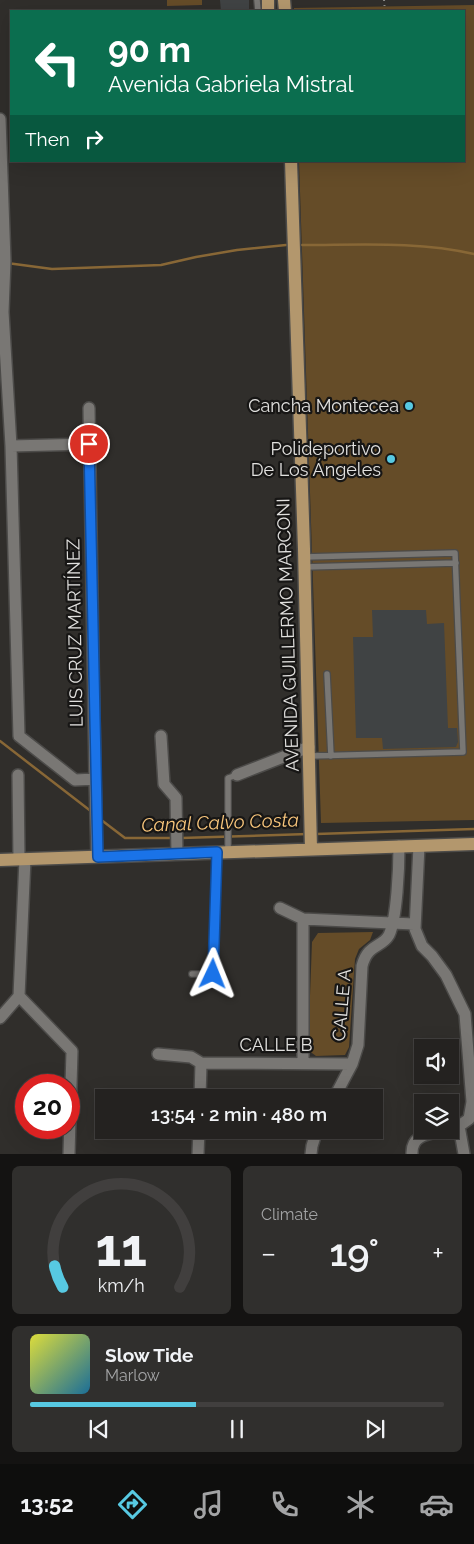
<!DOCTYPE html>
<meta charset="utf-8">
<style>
body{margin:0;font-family:Raleway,sans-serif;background:#302f2d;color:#f1f3f6;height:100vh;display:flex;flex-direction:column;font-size:19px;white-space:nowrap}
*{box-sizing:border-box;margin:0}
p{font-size:16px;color:#a3a4a5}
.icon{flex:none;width:28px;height:28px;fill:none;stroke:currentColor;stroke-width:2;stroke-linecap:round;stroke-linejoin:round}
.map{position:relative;height:1154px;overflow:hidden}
.sheet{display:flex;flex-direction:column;gap:12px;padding:12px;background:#141312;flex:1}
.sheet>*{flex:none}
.top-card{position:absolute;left:10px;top:10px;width:455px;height:152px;border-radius:0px;box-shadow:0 5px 20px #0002,0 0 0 1px #413f3e;background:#0b6e4f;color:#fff;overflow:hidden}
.buttons{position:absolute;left:414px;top:1039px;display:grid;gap:10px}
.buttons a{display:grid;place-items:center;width:45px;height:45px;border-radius:0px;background:#242220;box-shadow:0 5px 20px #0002,0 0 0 1px #413f3e;font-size:25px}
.speed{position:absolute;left:15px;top:1074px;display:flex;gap:10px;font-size:25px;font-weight:700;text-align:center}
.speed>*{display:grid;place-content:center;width:65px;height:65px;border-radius:50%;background:#242220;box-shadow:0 5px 20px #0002,0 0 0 1px #413f3e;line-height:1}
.speed .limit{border:8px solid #d22;background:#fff;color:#111}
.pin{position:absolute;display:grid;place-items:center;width:42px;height:42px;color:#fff;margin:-21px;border:2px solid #fff;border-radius:50%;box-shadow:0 1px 5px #0007}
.me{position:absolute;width:55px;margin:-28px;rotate:2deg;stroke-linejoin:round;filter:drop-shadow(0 0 4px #0008)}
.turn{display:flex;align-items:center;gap:18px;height:105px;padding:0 15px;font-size:22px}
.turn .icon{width:65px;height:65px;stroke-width:2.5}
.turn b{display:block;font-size:35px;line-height:42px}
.then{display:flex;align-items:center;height:48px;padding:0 15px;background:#0003;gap:10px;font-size:19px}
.big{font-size:38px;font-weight:600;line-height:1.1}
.sheet .widget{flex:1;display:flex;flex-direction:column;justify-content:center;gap:8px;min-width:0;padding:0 18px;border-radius:8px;background:#302f2d}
.sheet .dial{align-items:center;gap:0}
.dial svg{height:130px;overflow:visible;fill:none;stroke:#413f3e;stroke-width:7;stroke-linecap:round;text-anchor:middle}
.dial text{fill:#f1f3f6;stroke:none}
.song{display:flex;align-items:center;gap:15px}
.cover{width:60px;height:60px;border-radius:8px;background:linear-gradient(135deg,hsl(60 70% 55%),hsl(200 70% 35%))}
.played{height:5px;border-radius:2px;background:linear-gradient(90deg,#57c9e2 40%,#413f3e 40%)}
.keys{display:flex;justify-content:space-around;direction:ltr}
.heat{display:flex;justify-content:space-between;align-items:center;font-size:28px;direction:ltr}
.sheet .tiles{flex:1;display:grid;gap:12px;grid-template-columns:1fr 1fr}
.widget:last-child{grid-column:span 2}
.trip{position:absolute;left:95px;top:1089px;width:288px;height:50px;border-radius:0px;background:#242220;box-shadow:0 5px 20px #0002,0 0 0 1px #413f3e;font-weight:600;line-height:50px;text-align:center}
.menu{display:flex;height:80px;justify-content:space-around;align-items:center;background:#0e0e0d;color:#a3a4a5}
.menu .icon{width:35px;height:35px}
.menu .active{color:#57c9e2}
.menu b{font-size:22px;color:#f1f3f6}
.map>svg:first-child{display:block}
.green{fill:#654c28}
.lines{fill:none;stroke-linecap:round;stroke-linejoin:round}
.stream{stroke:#886736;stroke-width:2.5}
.building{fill:#404344}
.service-casing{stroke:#4c4b49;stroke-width:8}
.minor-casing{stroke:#4c4b49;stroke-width:14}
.primary-casing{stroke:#4c4b49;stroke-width:15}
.path{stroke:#8d8c89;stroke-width:2;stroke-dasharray:1 4;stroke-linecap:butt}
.service{stroke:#797774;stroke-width:5.5}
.minor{stroke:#797774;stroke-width:11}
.primary{stroke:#b3976d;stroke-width:12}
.route-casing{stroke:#114b97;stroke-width:12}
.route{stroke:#1a73e8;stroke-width:9}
.poi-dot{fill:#57c9e2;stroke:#171615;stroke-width:2}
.labels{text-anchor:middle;stroke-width:4.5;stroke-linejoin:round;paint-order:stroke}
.poi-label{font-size:18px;fill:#e1e0de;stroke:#171615;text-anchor:end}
.street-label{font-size:18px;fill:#e1e0de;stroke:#171615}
.water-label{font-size:19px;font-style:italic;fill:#f9c67c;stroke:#171615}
</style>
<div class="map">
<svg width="474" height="1154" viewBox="0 0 474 1154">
<rect width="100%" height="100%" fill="#302e2b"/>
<path class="green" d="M167,0H202V5L167,6Z
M474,5V820L321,823L299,161H464V11H294V8Z
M373,932L370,940L359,949L355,959L349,1047L345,1055L316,1056L308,1050L312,942L318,933Z"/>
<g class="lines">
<path class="stream" d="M302,245C359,245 418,241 474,254
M7,263L52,269L161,265L196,257L237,250L286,245
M0,741L92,812
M100,819L125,838H173
M316,834L474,829
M181,838L308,834"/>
</g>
<path class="building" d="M220,0H249V11H221Z
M372,610H426L427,624L444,623L448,728H457L458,742L456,747L383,749L382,738H356L353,637H373Z"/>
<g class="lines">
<g class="service-casing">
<path id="service" d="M257,0L258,11
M304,557L455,553L463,752L309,756
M304,567L456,563
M327,674L331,756
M228,852V778L237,775
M192,974H213L217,852"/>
</g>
<g class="minor-casing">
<path id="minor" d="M0,119L5,261L3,312L11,446L19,736L75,780L95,779
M89,408L95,779L97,857
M11,446L89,444
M161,736L164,784L176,798L177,854
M18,775L19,859
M237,775L309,747
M419,846L415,929L422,946L432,956L446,975L465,1014L472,1102L469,1119L459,1126L464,1154
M25,859L19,996L72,1051L69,1154
M280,908L303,919L414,924
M0,1018L19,996
M158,1054L191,1057L201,1063
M303,1062V919
M201,1063L352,1064
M200,1098L201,1063
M334,1098L352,1064L358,1045L362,966C368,943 382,948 389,935C397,918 399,867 399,846
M155,1131L199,1132
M198,1154L199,1130
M311,1154L312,1146L317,1130
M412,1154C411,1134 430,1134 446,1130"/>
</g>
<g class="primary-casing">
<path id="primary" d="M268,0V11
M284,0L285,11
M291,161L304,549L311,849
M0,860L474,844"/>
</g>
<path class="path" d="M384,0L385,11"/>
<use href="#service" class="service"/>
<use href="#minor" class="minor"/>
<use href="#primary" class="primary"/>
</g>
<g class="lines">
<g class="route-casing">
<path id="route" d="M89,444L98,857L217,852L213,974"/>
</g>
<use href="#route" class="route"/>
</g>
<g class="poi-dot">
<circle cx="409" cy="406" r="5"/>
<circle cx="391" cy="459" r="5"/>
</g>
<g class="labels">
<g class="poi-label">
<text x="399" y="412">Cancha Montecea</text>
<text x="381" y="455">Polideportivo<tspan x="381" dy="21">De Los Ángeles</tspan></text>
</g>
<g class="street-label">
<text transform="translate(75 633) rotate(-91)" y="6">LUIS CRUZ MARTÍNEZ</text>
<text transform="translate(288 635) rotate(-92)" y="6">AVENIDA GUILLERMO MARCONI</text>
<text transform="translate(342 1005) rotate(-85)" y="6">CALLE A</text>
<text x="276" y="1051">CALLE B</text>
</g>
<g class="water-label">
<text transform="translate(220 822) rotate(-2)" y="7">Canal Calvo Costa</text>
</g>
</g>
</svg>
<div class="buttons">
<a><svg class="icon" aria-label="sound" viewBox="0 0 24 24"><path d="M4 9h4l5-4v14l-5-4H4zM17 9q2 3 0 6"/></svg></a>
<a><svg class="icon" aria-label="layers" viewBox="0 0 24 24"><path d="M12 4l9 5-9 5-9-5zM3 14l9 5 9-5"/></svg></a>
</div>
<div class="speed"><div class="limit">20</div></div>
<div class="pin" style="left:89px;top:444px;background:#d93025"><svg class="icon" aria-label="arrive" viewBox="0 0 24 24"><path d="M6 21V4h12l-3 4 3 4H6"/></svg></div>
<svg class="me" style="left:213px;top:974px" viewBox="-20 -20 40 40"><path d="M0-17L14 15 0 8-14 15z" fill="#1a73e8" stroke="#fff" stroke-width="4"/></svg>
<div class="trip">13:54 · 2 min · 480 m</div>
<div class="top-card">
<div class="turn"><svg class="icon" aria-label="left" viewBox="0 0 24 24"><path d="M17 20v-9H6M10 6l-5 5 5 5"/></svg><div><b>90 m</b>Avenida Gabriela Mistral</div></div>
<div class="then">Then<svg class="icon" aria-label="right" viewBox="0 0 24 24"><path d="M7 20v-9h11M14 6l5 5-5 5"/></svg></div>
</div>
</div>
<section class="sheet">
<div class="tiles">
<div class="widget dial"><svg viewBox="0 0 100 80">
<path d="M14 69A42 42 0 1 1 86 69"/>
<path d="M14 69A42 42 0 0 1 9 56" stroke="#57c9e2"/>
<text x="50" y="56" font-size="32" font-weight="700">11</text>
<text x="50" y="72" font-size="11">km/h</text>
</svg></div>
<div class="widget"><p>Climate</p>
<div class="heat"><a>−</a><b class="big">19°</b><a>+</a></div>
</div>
<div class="widget">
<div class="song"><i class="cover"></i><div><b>Slow Tide</b><p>Marlow</p></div></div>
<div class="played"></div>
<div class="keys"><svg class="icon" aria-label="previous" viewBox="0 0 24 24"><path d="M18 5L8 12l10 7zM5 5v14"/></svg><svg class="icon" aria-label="pause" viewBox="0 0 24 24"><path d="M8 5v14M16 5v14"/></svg><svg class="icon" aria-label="next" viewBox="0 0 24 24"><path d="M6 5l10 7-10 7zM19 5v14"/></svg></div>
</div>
</div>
</section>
<nav class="menu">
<b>13:52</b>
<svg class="icon active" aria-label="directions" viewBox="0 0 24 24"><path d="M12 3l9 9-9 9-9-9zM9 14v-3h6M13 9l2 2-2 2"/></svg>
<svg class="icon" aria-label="music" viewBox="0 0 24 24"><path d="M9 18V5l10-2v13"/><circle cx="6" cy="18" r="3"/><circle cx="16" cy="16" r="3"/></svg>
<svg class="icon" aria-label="phone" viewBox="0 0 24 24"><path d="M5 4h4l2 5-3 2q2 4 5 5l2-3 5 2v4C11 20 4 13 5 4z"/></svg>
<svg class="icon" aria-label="climate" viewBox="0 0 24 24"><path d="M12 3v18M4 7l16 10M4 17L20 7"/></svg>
<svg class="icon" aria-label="car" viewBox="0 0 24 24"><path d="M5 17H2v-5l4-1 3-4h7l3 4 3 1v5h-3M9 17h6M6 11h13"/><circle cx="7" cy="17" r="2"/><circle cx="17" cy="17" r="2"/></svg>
</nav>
